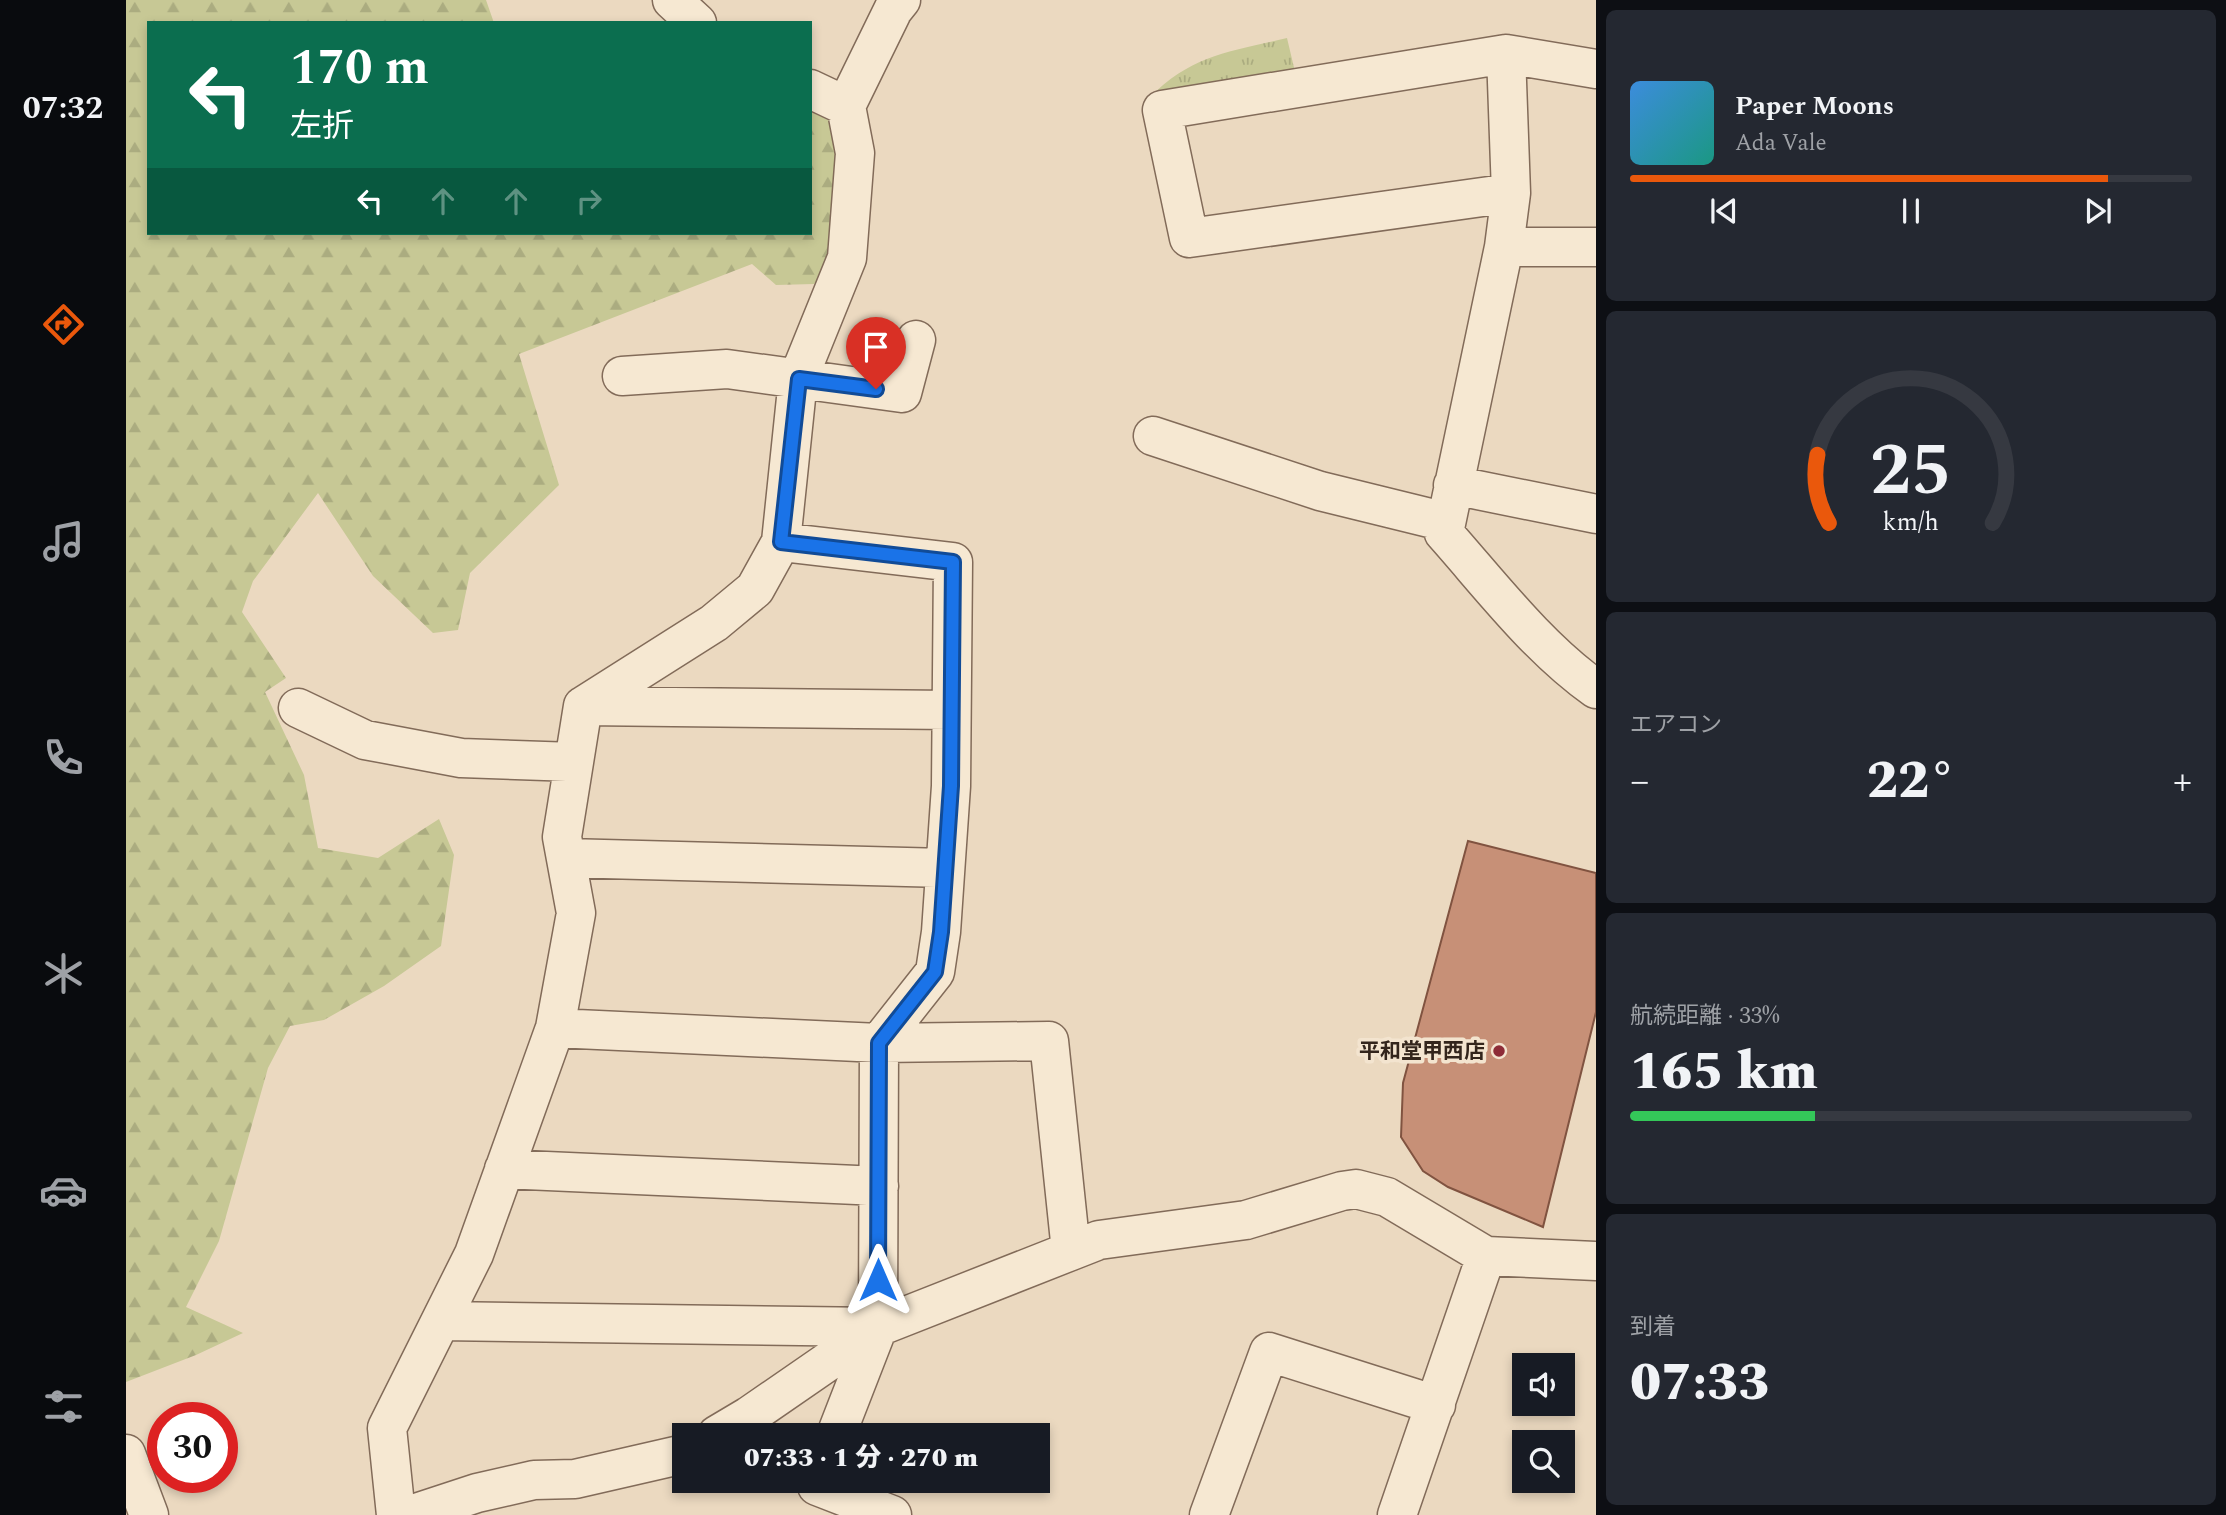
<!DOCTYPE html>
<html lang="ja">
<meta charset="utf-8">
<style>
body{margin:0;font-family:Spectral,"Noto Sans JP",serif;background:#242831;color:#f1f3f6;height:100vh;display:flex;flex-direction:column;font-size:26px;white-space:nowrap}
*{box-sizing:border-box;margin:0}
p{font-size:23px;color:#9ea1a6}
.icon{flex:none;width:38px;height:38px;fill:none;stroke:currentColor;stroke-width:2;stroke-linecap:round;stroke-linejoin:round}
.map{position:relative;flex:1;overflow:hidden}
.details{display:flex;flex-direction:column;gap:10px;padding:10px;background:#0d0f14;width:630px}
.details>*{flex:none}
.hud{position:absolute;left:21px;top:21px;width:665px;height:214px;border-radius:0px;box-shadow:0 4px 10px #0003;background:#0b6e4f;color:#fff;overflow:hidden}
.fabs{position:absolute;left:1386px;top:1353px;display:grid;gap:14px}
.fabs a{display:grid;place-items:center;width:63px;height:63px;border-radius:0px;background:#171b24;box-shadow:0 4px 10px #0003;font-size:35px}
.speed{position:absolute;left:21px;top:1402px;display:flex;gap:14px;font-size:35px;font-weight:700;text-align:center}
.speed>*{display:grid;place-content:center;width:91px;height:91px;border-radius:50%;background:#171b24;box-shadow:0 4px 10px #0003;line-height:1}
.speed .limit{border:10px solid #d22;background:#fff;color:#111}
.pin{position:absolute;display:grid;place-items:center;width:60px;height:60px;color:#fff;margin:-72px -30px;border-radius:50% 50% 50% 0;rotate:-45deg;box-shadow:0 0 7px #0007}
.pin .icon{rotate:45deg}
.me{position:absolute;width:77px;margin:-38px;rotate:0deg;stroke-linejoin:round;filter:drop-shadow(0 0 5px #0008)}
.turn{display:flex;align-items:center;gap:24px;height:147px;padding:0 28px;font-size:32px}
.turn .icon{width:91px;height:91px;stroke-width:2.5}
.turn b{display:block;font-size:49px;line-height:60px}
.lanes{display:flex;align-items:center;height:66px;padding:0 28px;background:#0003;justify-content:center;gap:35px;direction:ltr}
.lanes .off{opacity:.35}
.big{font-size:52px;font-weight:800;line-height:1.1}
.details .card{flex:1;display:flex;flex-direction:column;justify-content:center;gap:10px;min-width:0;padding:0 24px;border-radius:10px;background:#242831}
.details .dial{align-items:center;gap:0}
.dial svg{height:182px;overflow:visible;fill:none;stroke:#363941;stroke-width:7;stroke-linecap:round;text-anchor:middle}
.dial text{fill:#f1f3f6;stroke:none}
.song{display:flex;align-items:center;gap:21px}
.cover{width:84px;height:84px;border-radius:10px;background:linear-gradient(135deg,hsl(210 70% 55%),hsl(170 70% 35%))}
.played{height:7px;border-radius:4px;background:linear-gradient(90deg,#ea580c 85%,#363941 85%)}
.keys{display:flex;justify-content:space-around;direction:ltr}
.heat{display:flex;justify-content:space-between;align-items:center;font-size:38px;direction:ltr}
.charge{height:10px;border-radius:5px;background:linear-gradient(90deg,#34c759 33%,#363941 0)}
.trip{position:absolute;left:546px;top:1423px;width:378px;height:70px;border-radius:0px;background:#171b24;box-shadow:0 4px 10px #0003;font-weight:800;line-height:70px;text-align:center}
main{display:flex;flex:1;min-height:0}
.tab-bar{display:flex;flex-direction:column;width:126px;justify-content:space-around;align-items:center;background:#090b0e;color:#9ea1a6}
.tab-bar .icon{width:49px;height:49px}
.tab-bar .on{color:#ea580c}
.tab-bar b{font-size:32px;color:#f1f3f6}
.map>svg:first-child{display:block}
.grass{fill:url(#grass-tufts)}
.forest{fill:url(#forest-firs)}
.building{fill:#c79077;stroke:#805340;stroke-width:2}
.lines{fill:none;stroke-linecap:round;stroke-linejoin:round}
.minor-casing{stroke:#826b59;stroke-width:41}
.minor{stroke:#f6e8d2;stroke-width:38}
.route-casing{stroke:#114b97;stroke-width:18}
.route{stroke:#1a73e8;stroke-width:12}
.poi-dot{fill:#8e2c37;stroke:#f3e4cf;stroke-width:2.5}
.labels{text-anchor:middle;stroke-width:7;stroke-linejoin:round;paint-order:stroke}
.poi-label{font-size:21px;font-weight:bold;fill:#33251c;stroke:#f3e4cf;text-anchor:end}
</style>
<main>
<nav class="tab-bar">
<b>07:32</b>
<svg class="icon on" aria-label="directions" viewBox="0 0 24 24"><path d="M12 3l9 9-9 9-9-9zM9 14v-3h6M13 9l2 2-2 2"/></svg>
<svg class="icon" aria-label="music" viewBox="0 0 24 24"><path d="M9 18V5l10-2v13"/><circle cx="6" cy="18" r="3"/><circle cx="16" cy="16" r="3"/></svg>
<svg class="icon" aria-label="phone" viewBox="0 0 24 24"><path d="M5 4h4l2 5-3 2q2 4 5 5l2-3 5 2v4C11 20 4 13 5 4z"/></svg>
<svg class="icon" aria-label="climate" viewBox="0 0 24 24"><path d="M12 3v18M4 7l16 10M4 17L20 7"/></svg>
<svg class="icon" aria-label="car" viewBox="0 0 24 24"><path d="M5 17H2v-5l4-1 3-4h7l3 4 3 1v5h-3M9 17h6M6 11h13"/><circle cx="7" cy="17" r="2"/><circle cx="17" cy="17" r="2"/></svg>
<svg class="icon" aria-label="filters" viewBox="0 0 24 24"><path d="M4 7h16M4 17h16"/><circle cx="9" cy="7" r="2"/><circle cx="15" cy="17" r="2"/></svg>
</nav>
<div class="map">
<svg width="1470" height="1515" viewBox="0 0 1470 1515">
<defs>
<pattern id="grass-tufts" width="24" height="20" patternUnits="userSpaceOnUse" patternTransform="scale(1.75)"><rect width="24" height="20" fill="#c7c895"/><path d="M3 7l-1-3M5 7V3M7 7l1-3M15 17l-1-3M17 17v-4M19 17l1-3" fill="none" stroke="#abac80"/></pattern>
<pattern id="forest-firs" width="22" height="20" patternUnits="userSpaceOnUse" patternTransform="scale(1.75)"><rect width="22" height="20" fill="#c7c895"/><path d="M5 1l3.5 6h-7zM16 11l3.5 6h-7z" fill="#abac80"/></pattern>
</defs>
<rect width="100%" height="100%" fill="#ebd9c0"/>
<path class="grass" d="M1161,38L1170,76L1023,98C1067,54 1103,52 1161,38Z"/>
<path class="forest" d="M0,0H360L368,23H23V233H684V111L704,121L716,192L711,259L688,284L650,285L626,264L393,354L433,485L344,573L332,630L307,633L247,576L192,493L127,581L116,612L160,678L139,692L178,775L192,848L252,858L313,819L328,855L315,946L258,986L198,1020L164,1026L142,1068L93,1241L60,1307L117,1333L70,1355L0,1382Z"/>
<path class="building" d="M1342,841L1470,873V1012L1417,1227L1322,1187L1297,1171L1275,1137L1277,1083Z"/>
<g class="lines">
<g class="minor-casing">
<path id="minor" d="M546,0L571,23
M1380,54L1385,193L1378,247L1318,533C1365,586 1412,648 1470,689
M684,89L720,106
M1385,193L1063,238L1036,110L1380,54L1470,69
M1378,247H1470
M496,376L601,369L776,393L790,340
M1027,436L1194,491L1320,522
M1327,485L1470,514
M655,542L827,562L825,786L815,932L809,972L753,1043L752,1327L710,1435
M457,706L825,710
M172,708L239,740L335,758L448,762
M440,858L819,868
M429,1028L753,1043L923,1041L945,1251
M378,1169L753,1186
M315,1321L752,1327
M591,1435L623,1416L752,1327L945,1251L973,1240L1120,1220L1216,1191L1230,1189L1261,1197L1360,1256L1470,1261
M0,1454L23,1515
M691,1486L766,1515
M270,1515L261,1428L348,1254L429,1028L450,913L436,837L457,706L588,623L629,589L655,542L672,379L721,258L729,153L720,106L767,10L775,0
M284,1515L351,1493L408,1480L449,1479L558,1454
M1083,1515L1143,1352L1310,1405
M1271,1515L1360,1256"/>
</g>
<use href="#minor" class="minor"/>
</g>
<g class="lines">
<g class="route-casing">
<path id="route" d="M750,389L673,379L655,542L827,562L825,786L815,932L809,972L753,1043L752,1280"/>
</g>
<use href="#route" class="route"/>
</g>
<circle class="poi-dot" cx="1373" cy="1051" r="7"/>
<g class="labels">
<g class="poi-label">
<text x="1359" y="1058">平和堂甲西店</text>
</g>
</g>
</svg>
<div class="fabs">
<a><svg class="icon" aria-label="sound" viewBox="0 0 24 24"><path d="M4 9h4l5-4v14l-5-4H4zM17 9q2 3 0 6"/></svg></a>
<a><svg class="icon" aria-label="search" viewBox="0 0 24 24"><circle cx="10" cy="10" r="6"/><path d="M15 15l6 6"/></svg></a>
</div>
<div class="speed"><div class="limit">30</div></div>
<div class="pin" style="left:750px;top:389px;background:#d93025"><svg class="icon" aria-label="arrive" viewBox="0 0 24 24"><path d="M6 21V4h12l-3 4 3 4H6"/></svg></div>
<svg class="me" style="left:752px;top:1280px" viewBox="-20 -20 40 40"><path d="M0-17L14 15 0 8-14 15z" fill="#1a73e8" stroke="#fff" stroke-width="4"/></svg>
<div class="trip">07:33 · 1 分 · 270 m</div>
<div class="hud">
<div class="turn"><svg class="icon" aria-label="left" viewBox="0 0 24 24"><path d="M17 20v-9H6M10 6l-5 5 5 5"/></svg><div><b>170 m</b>左折</div></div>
<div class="lanes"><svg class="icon" aria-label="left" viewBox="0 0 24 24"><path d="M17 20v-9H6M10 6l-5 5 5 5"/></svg><svg class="icon off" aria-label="ahead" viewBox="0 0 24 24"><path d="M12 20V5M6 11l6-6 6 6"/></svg><svg class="icon off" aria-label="ahead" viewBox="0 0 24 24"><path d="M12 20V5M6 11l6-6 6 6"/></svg><svg class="icon off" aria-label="right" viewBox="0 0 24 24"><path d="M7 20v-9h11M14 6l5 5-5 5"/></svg></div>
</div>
</div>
<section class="details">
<div class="card">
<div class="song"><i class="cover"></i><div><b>Paper Moons</b><p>Ada Vale</p></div></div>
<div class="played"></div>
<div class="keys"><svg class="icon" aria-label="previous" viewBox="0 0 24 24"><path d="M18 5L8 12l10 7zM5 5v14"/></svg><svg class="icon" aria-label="pause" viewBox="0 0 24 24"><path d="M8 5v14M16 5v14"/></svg><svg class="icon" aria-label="next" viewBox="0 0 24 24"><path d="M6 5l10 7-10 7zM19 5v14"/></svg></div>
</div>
<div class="card dial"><svg viewBox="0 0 100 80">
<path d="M14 69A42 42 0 1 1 86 69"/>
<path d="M14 69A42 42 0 0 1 9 39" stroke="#ea580c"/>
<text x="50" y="56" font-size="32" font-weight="700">25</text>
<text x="50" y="72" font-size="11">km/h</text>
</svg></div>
<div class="card"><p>エアコン</p>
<div class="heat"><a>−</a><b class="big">22°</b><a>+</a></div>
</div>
<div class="card"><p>航続距離 · 33%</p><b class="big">165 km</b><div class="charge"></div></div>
<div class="card"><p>到着</p><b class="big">07:33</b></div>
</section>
</main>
